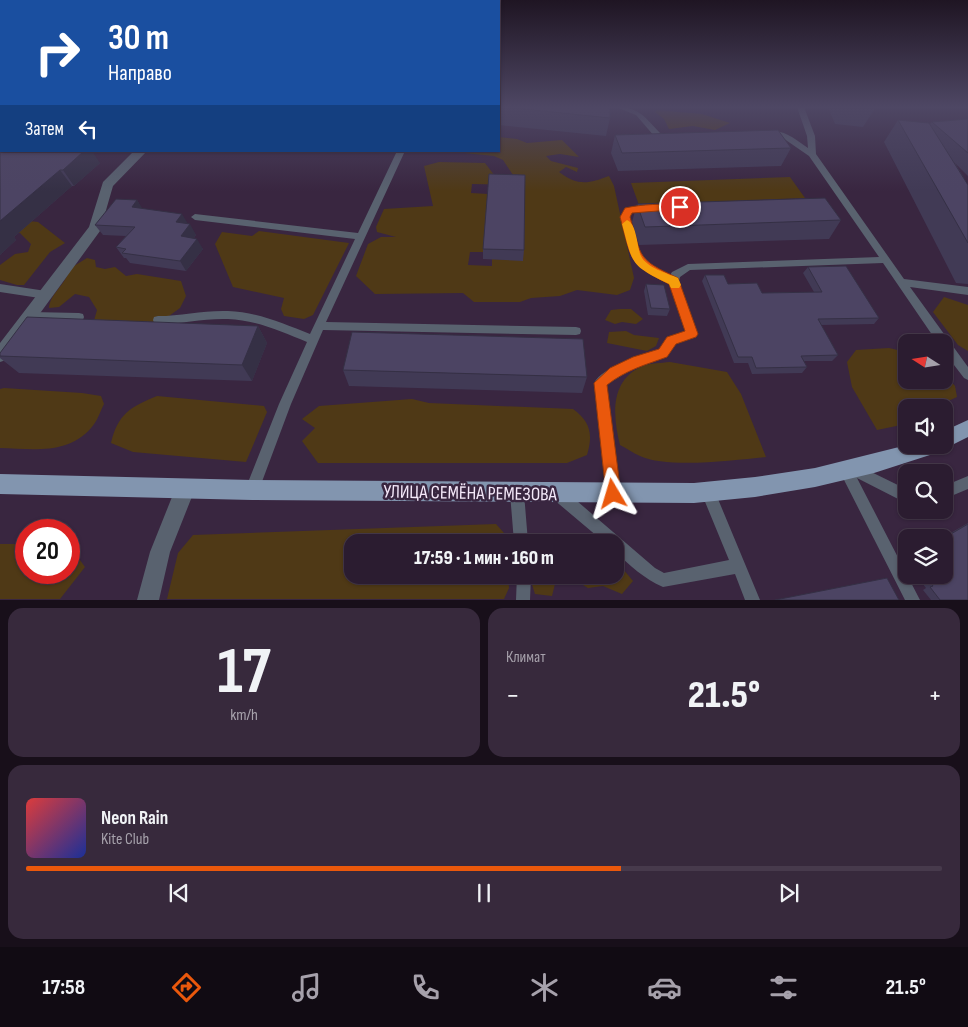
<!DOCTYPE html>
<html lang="ru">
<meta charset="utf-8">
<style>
body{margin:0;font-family:"Sofia Sans Condensed",sans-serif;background:#37293c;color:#f1f3f6;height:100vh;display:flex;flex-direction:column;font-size:19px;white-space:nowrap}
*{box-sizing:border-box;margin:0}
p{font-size:16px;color:#a6a1ab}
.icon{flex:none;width:28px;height:28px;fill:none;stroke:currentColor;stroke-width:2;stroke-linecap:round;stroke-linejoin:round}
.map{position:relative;height:600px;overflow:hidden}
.details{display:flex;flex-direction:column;gap:8px;padding:8px;background:#180f1a;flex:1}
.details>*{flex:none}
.hud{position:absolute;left:0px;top:0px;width:500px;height:152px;box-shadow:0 1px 4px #0004,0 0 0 1px #473a4c;background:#1a4fa0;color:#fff;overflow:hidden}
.needle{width:32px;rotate:282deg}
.fabs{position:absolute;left:898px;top:334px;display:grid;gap:10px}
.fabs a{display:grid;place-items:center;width:55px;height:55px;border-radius:10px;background:#2b1c30;box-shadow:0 1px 4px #0004,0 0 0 1px #473a4c;font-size:25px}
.speed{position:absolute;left:15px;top:519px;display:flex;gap:10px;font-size:25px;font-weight:700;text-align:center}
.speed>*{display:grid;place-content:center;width:65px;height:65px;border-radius:50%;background:#2b1c30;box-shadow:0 1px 4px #0004,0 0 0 1px #473a4c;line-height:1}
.speed .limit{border:8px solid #d22;background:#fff;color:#111}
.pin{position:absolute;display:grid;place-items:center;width:42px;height:42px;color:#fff;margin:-21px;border:2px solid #fff;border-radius:50%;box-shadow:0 1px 5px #0007}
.me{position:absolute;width:55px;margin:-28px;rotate:353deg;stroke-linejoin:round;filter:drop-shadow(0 0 4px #0008)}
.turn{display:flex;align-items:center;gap:18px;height:105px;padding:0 25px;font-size:22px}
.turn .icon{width:65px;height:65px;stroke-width:2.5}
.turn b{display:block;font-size:35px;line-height:42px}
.then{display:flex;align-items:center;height:48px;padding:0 25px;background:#0003;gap:10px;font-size:19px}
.big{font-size:38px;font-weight:800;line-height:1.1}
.details .widget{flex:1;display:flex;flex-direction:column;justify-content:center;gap:8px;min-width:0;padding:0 18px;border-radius:15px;background:#37293c}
.details .dial{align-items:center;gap:0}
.dial b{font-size:65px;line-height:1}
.song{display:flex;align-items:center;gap:15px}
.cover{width:60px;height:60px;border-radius:8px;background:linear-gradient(135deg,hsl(0 70% 55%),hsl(230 70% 35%))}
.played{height:5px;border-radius:2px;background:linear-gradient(90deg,#ea580c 65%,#473a4c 65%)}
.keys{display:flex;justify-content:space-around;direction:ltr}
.heat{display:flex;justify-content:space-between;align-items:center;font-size:28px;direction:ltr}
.details .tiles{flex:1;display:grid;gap:8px;grid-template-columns:1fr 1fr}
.widget:last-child{grid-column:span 2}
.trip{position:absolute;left:344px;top:534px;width:280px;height:50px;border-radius:15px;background:#2b1c30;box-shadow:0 1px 4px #0004,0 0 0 1px #473a4c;font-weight:800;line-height:50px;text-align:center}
.dock{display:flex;height:80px;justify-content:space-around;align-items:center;background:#110b13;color:#a6a1ab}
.dock .icon{width:35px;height:35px}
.dock .on{color:#ea580c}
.dock b{font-size:22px;color:#f1f3f6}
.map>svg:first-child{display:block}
.green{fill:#4f3916;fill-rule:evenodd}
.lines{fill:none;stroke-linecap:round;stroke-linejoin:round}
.lane{fill:#59626f;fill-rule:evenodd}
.street{fill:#59626f;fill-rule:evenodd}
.primary{fill:#8295af;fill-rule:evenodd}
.wall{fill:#413a55}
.shaded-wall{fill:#353045}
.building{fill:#4c4463;stroke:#353045}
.route{fill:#ea580c;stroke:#983908}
.slow{fill:#f59e0b}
.labels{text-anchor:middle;stroke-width:5;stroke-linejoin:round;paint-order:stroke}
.near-street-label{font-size:19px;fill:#f4e8f9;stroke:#392640}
</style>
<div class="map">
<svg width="968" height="600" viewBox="0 0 968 600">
<rect width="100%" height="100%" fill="#392640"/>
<path class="green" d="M657,110L702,114L730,123L715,130L693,126L669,129L664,119L655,112Z
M499,137L517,139L527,143L562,140L579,157L560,154L546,156L551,161L578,168L577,172L566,167L559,172C578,186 588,184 609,176L614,186L634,278L630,290L617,295L577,290L560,296L531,298L520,302H474L463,293L375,294L356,276L368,244L381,237H396L377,232L376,227L384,209L433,206L424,166L439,162L485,163L498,180L515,178L503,160L494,156L444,151H499ZM472,184L524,185L523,260L492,259V266L468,265L470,252H484L488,194L471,193Z
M790,177L805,198L639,205L631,183Z
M0,218L38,222L65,243L50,252L24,285H17L0,280V265L15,254L28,252L31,244L20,233L0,230Z
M259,231L349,243L313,315L304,319L284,316L281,309L284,298L233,287L215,244L222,232L252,236Z
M87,258L95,260L96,267L105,269L115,267L126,276L137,274L181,281L186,296L180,308L169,316L173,331L93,324L97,310L89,297L75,294L59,307L49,308C50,293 67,284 69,269Z
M944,297L968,305V351L958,345L933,312Z
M620,309H631L643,319L636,324L622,322L615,324L605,320L611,310Z
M626,331L634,335L659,338L656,346L647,351L607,343L609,332Z
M889,348L906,352V380H944V373L955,386L957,397L935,407L906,408V424L877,430L852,387L847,362L856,350Z
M670,362L727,372L741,394L766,457C735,460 668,469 640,456C633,453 626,448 620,445C613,417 609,380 643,366C650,363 661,363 670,362Z
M4,388L82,393L101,396L104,404C100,412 97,422 91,428C68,455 32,449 0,448V389Z
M157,396L264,406L267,412L246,462L133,452L111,443C118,414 130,407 157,396Z
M412,399L429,403L573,409C591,422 593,435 587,455L567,463H318L302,441L315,428L302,419L319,406Z
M496,524L504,533L505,542H352V575H508L509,588L504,599H167L178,553L193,535Z
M0,544H26V572H69V545L85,567L60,599H0Z
M615,566L623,569L633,581L622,594L603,586L588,588L570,577L555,584L552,596L535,594L529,575H615Z"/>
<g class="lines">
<path class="lane" d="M616,107C639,107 645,117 660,133H669L673,135L669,137H655L636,115Z
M797,107H804L815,136L816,154L904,279L968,287V295L910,287L968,367V380L964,378L944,352V342H937L883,263L690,270L680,277L679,281L697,334L696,337L676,344L667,356L634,368L606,385L620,494L618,499L613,501L608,499L606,494L594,383C603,366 641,357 657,350C662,348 663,342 668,339C672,335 680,334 686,332L670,283C633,265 630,256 621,217L626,209L650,206L651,208L650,210L632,213L629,217C637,250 639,260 670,275L672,272L688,264L879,257L809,156L780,136H769L765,134C780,125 796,140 808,148L807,136Z
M397,151H405L326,322L576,327L580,328L581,331L580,334L576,335L323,330L291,404L257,495L252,496L247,495L245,490L279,404L307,342C282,332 256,320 228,319C205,318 182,324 158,324L154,323L153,320L154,317L158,316C181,316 205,310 228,311C257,312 284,324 310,334L355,239L195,220L191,217L195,214L358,233Z
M0,284L46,291L51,295L46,299L0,292Z
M31,312L79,313L83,314L84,317L83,320L79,321L31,320L27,319L26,316L27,313Z
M855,464L906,489V503L857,478L920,600H905L842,476L841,472L842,468L847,466L850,467Z
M968,476V489L944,499V486Z
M708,485L713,487L760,600H745L735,574L663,587C644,579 630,565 615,552V542H604L553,499L551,494L553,489L558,487L563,489L655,568L664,573L729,560L701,492L703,487Z
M517,486L522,488L524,493L528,542H514L510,493L512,488Z
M517,575H531L530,600H516Z"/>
<path class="street" d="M134,151H147L113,186L100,231L6,360L0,362V343L89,227L103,182Z
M185,479L192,482L195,489L170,552L159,600H137L150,552L178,482Z"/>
<path class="primary" d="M968,420V437L944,449L941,447L940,451L933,454L874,473L815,487L755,497L694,503L252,500L0,494V474L252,480L694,483L755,477L815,468L907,445H944V431Z"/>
</g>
<path class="wall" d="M499,107H610V118L606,136L499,125Z
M828,107H876L863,127L835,124Z
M968,119V176L955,163L968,185V284L956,283L884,142L898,120L930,124L932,122Z
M615,135L791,148L781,166L618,171L611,153Z
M0,136L100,163L74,186H72L14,237L16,240L0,255Z
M137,200L142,209L188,224L196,235L194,238L203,249L186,271L130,263L126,258H124L116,247L126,236L103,235L95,225Z
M637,204L841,220L829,239L639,245L632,222Z
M483,249L524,250L523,261L483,259Z
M808,267L879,318L874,324L821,325L838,355L832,361H804L807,367L802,373L752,374L748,363H734L702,281L705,275L728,284L762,293L814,292L803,273Z
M646,284L670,309L667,316L648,315L644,291Z
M258,326L267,343L252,381L19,373L0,358V353Z
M343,370L587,377L582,393L349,386Z
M968,523V600H931L923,590L926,588L916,575H944V538H942Z"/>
<path class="shaded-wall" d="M84,151H92L100,163L74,186L63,170Z
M60,170L72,186L14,237L16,240L0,255V221Z
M137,200L144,211L132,207Z
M182,214L188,224L176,222Z
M190,224L196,235L187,247L181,236Z
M197,239L203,249L186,271L180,261Z
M258,326L267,343L252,381L242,365Z"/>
<path class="building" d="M504,107H610V118Z
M968,119V153L932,122Z
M898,120L929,123L968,185V243Z
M778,130L791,148L622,153L615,135Z
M0,136H1V151H84L63,170H60L0,221Z
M489,174L525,175L524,250L483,249Z
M825,198L841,220L645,227L637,204Z
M116,199L137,200L132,207L182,214L176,222L190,224L181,236L197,239L180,261L122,253L126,249L116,247L135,227L95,225Z
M846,266L879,318L818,319L838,355L801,356L807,367L756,368L752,357H738L705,275H724L728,284L757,283L762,293L822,292L808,267Z
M646,284L664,285L670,309L651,308Z
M27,317L258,326L242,365L0,356V353Z
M352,332L583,339L587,377L343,370Z
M968,524V600H940L930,587L933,586L925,575H944V552L949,550L944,544V538Z
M887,578L899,600H775Z"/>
<linearGradient id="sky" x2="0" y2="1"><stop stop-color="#1f1523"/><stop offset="0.56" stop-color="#4e4764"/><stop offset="1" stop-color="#4e4764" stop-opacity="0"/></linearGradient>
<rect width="968" height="191" fill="url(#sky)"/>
<path class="route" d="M680,204L684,205V209L632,213L630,217C642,259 637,259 678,278L698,334L696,337L676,344L667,357C645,365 626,370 607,385L621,494L618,499L613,501L608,499L606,494L594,383L610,368L633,357L659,349L667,337L685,331L669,284C627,263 632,260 620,217L625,208C643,204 662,204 680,204Z"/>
<path class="slow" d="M627,220C637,224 637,247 641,256C647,268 667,273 678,278L681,285L679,288H671L669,284C630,265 633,265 622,224Z"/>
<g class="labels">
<g class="near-street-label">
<text transform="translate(470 492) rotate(1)" y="7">УЛИЦА СЕМЁНА РЕМЕЗОВА</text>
</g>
</g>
</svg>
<div class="fabs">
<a><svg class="needle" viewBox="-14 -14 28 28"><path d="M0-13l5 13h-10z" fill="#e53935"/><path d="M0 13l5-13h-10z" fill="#a6a1ab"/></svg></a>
<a><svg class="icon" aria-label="sound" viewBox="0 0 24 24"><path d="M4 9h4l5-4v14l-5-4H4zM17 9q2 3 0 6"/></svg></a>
<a><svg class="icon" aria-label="search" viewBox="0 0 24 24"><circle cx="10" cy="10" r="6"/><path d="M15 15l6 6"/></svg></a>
<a><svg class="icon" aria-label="layers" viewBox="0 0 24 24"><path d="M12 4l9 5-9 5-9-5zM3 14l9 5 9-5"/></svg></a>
</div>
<div class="speed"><div class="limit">20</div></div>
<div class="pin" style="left:680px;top:207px;background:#d93025"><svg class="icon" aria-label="arrive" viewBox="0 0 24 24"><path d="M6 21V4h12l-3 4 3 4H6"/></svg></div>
<svg class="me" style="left:613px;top:494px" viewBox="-20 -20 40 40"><path d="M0-17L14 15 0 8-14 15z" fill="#ea580c" stroke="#fff" stroke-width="4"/></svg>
<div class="trip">17:59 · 1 мин · 160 m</div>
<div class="hud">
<div class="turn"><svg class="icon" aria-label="right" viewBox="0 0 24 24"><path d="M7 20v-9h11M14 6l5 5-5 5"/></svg><div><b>30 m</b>Направо</div></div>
<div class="then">Затем<svg class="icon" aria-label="left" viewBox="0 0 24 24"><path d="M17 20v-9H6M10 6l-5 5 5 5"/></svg></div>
</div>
</div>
<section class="details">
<div class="tiles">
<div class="widget dial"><b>17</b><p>km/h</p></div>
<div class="widget"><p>Климат</p>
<div class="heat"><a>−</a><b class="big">21.5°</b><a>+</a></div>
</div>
<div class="widget">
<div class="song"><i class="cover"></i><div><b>Neon Rain</b><p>Kite Club</p></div></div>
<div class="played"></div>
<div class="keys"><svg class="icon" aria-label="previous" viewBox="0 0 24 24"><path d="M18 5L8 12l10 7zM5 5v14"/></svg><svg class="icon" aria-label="pause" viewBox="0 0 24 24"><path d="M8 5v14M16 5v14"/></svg><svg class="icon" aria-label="next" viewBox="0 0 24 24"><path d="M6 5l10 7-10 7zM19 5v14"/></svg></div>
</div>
</div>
</section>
<nav class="dock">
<b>17:58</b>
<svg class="icon on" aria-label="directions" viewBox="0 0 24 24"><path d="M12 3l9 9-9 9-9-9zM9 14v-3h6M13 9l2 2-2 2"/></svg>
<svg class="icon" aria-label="music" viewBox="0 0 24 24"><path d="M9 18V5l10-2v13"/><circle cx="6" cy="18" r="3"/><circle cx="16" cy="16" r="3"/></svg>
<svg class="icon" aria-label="phone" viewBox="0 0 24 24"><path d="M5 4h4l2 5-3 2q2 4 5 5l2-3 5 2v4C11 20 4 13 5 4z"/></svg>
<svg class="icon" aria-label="climate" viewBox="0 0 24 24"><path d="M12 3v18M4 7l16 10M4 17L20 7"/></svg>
<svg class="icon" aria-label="car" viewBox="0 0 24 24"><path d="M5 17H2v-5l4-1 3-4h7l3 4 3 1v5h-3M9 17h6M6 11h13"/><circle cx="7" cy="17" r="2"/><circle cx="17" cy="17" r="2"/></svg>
<svg class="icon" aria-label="filters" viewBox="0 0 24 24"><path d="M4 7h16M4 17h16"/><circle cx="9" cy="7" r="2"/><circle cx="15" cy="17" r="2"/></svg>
<b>21.5°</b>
</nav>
